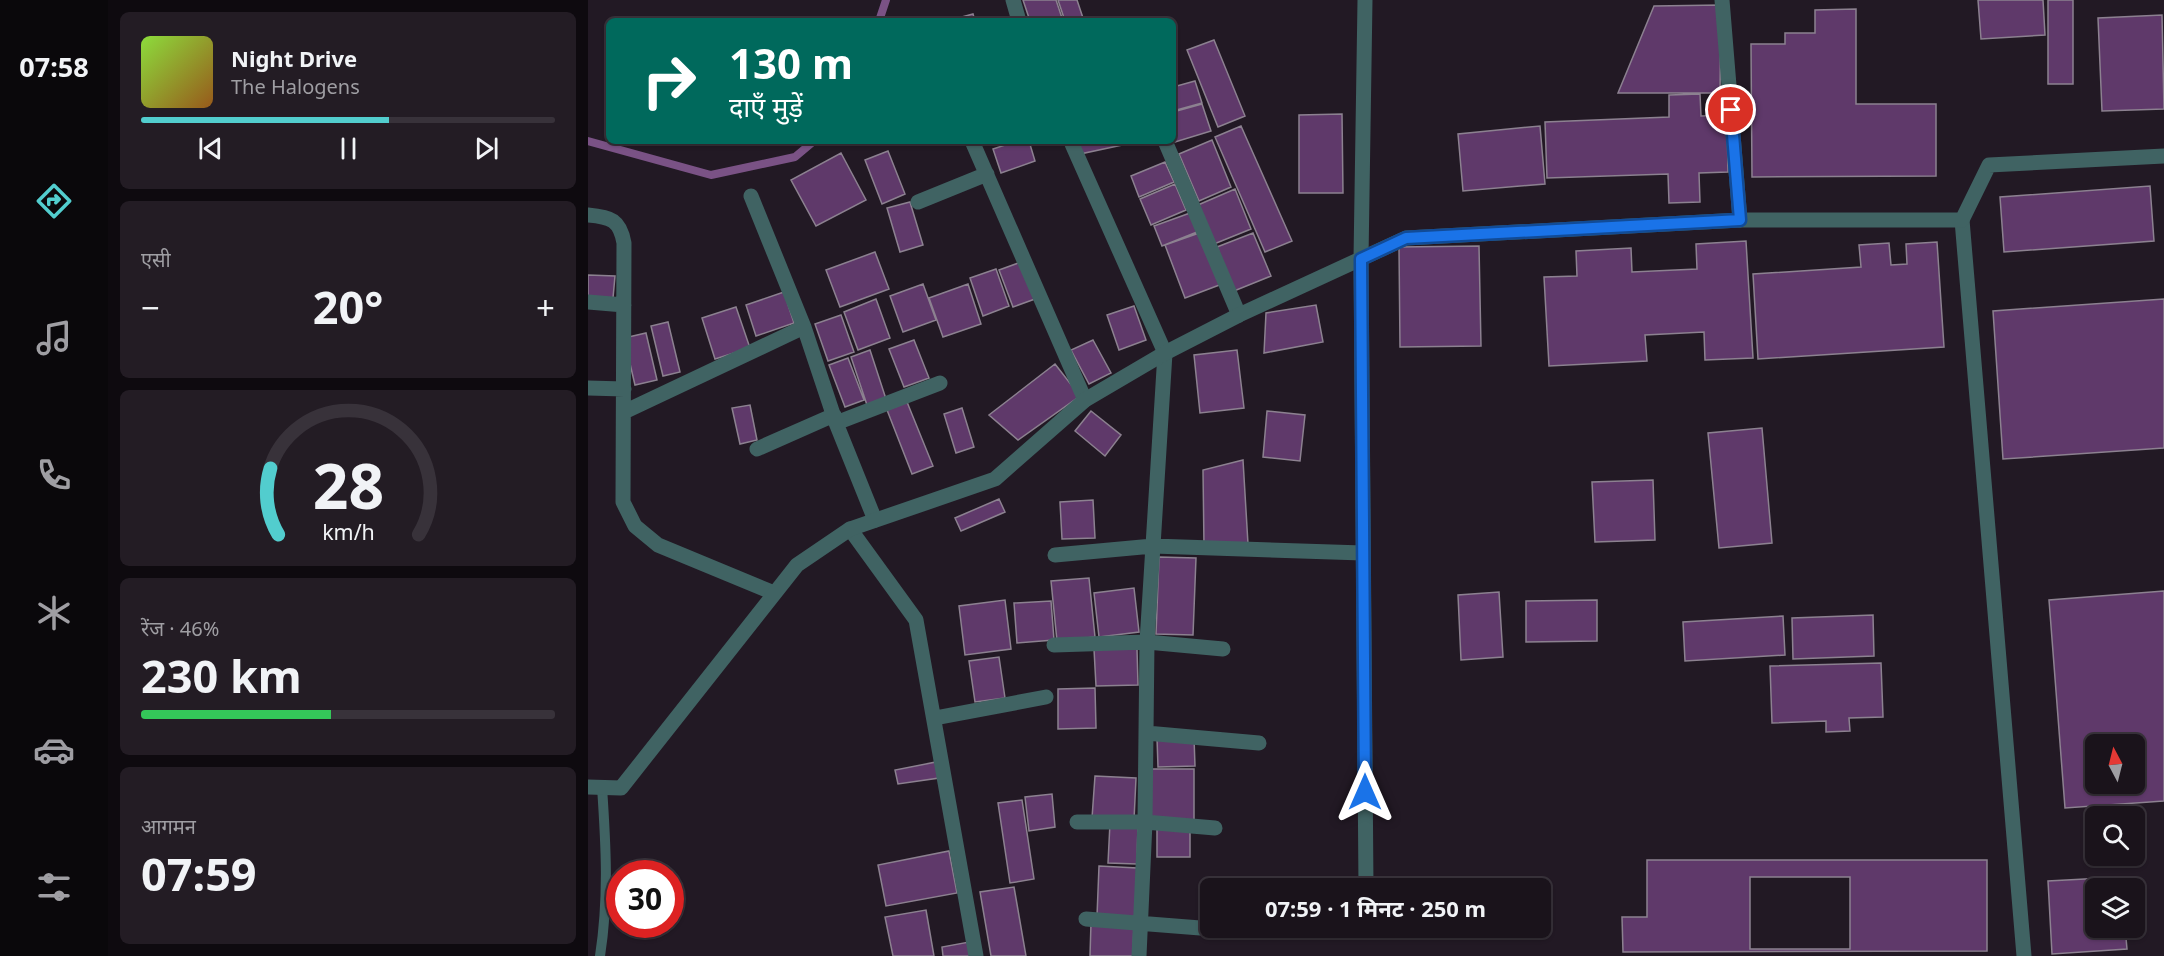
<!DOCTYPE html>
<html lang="hi">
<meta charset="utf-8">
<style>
body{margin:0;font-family:"Noto Sans","Noto Sans Devanagari",sans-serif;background:#231c24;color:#f1f3f6;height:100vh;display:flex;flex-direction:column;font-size:22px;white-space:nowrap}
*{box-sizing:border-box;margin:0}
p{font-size:20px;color:#9f9ea3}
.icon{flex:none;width:33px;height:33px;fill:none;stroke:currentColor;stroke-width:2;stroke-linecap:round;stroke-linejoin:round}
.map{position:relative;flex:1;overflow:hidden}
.sheet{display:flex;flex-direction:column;gap:12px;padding:12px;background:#0e0a0f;width:480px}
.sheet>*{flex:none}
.guide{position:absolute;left:18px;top:18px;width:570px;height:126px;border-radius:9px;box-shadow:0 2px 4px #0004,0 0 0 2px #38323a;background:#00695c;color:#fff;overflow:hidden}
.needle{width:39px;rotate:353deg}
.buttons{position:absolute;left:1497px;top:734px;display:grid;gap:12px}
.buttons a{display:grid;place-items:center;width:60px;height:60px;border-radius:9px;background:#1a131b;box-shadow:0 2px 4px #0004,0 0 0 2px #38323a;font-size:30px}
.speed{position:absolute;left:18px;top:860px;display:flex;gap:12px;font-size:30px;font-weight:700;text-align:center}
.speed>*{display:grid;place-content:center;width:78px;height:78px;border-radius:50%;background:#1a131b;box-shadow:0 2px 4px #0004,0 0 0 2px #38323a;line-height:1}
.speed .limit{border:9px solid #d22;background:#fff;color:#111}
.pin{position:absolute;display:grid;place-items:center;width:51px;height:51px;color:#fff;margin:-26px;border:3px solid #fff;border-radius:50%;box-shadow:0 2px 6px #0007}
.me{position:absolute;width:66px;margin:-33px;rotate:0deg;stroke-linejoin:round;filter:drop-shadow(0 0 4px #0008)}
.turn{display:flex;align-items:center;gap:21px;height:126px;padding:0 24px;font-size:27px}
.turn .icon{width:78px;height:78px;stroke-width:2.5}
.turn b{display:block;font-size:42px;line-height:51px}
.big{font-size:45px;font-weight:700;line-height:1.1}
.sheet .card{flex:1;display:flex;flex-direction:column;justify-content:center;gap:9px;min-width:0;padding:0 21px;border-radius:9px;background:#231c24}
.sheet .dial{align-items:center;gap:0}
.dial svg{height:156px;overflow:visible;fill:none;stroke:#38323a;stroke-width:7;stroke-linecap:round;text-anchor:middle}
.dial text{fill:#f1f3f6;stroke:none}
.song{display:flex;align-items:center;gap:18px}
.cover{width:72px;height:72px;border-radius:9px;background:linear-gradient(135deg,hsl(90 70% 55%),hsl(30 70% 35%))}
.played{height:6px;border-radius:3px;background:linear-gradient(90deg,#52cdce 60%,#38323a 60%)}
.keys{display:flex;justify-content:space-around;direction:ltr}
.heat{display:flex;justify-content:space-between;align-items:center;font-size:33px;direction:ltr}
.charge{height:9px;border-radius:4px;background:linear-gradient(90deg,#34c759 46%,#38323a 0)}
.trip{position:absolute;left:612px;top:878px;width:351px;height:60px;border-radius:9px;background:#1a131b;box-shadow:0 2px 4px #0004,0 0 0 2px #38323a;font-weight:700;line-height:60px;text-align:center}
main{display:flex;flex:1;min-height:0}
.tab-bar{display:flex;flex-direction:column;width:108px;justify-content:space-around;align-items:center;background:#0a080b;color:#9f9ea3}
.tab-bar .icon{width:42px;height:42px}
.tab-bar .selected{color:#52cdce}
.tab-bar b{font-size:27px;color:#f1f3f6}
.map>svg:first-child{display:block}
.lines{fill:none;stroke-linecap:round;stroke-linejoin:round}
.stream{stroke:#7a5285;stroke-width:8}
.building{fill:#5f396a;stroke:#8c8190;stroke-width:1.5;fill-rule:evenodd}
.service{stroke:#406363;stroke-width:10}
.minor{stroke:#406363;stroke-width:15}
.tertiary{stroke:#406363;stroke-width:15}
.route-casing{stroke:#114b97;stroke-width:15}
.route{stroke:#1a73e8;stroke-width:10}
</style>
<main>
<nav class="tab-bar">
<b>07:58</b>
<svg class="icon selected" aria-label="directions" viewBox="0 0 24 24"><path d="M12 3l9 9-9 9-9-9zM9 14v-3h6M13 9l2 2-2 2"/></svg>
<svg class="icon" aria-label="music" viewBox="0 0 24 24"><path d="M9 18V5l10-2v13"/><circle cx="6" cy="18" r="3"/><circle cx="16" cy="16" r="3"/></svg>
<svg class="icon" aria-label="phone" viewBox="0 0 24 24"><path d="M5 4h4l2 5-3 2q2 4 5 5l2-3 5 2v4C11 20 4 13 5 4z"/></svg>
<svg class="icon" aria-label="climate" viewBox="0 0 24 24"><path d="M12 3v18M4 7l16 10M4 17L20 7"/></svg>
<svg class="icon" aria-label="car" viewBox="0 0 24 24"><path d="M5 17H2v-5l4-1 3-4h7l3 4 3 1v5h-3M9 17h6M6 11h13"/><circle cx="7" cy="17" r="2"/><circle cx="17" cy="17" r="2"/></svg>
<svg class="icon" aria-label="filters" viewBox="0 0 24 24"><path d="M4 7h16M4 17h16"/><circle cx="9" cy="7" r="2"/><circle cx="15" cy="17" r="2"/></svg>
</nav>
<section class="sheet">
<div class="card">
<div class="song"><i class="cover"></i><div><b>Night Drive</b><p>The Halogens</p></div></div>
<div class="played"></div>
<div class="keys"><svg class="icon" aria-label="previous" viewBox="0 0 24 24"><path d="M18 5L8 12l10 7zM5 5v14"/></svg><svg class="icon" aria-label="pause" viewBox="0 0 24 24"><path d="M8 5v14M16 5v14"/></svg><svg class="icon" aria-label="next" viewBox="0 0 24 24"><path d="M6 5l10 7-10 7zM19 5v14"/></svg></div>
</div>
<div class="card"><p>एसी</p>
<div class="heat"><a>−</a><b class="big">20°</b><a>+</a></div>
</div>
<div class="card dial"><svg viewBox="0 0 100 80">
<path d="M14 69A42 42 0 1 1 86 69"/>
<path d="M14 69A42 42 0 0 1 10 35" stroke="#52cdce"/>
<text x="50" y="56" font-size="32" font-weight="700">28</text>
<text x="50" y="72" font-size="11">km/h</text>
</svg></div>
<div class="card"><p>रेंज · 46%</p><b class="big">230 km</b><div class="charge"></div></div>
<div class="card"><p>आगमन</p><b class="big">07:59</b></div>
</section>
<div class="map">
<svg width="1576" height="956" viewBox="0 0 1576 956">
<rect width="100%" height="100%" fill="#221924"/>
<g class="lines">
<path class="stream" d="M291,21L298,0
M0,141L123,175L207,157L226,141"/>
</g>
<path class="building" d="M435,0H468L475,21H442Z
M470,0H489L496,21H477Z
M1390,0H1455L1457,35L1393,39Z
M1460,0H1485V84H1460Z
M1133,5L1132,93H1030L1066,6Z
M1268,9V104H1348V176L1164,177L1163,44H1197V33H1227V10Z
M385,14L387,21H359Z
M1574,15L1576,109L1514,111L1510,18Z
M626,40L657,116L630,127L599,50Z
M607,81L614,103L585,111V87Z
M1112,94L1113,116L1139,115L1140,172L1111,173L1112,202L1081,203L1080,174L959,178L957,122L1081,117V95Z
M614,104L623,131L587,142L585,112Z
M754,114L755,193H711V115Z
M653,126L704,241L677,252L627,137Z
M952,126L957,184L875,191L870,134Z
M624,140L643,187L611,201L591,154Z
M429,141H441L447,161L413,173L405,149Z
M489,141H553L492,154Z
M300,151L317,194L294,204L277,160Z
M253,153L278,200L228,226L203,180Z
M577,162L586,182L551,197L543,176Z
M587,184L598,210L563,225L552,199Z
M1562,186L1566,241L1416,252L1412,197Z
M647,189L663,229L626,244L610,205Z
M322,202L335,245L312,252L299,208Z
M602,213L609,232L574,246L566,226Z
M614,232L634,284L597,298L577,245Z
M665,233L683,276L646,291L629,247Z
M1158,241L1165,358L1117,360L1116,332L1057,335L1059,361L961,366L956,277L989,276L988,251L1043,248L1044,272L1109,269L1108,244Z
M1349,242L1356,347L1170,359L1165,274L1273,267L1271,245L1301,243L1303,265L1319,264L1318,244Z
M891,246L893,346L812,347L811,247Z
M287,252L301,289L252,307L238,270Z
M433,262L447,299L425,307L411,270Z
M408,269L421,306L395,316L382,278Z
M0,275L27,276L25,298L0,297Z
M335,284L348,320L315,332L302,296Z
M380,284L393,324L355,337L341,298Z
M196,292L206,323L168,336L158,305Z
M288,299L302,338L270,350L256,312Z
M1576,299V448L1415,459L1405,311Z
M728,305L735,342L676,353L678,313Z
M546,306L558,340L531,350L519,315Z
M148,307L162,348L127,359L114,318Z
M253,315L266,352L240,361L227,324Z
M80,322L92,372L75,376L63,326Z
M58,333L69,380L47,385L36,338Z
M326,340L341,378L316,387L301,349Z
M505,340L523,373L501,384L483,350Z
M282,350L298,399L279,405L263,357Z
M649,350L656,408L612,413L606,355Z
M260,358L276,400L257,407L241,365Z
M467,364L492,396L430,440L401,415Z
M319,402L345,466L324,474L299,410Z
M162,405L169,440L152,444L144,408Z
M374,408L386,447L368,453L356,414Z
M503,411L533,435L517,456L487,431Z
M679,411L717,415L712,461L675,457Z
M1174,428L1184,543L1131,548L1120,433Z
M655,460L660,544L616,546L615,470Z
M1065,480L1067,540L1007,542L1004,482Z
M411,499L417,512L373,531L367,518Z
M505,500L507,538L474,539L472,502Z
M571,557L608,558L605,635L568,634Z
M501,578L507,637L469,641L463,581Z
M546,588L551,632L511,637L506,593Z
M1576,591V801L1477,808L1461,600ZM1508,744H1546V783H1508Z
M911,592L915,657L873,660L870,595Z
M417,600L423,649L377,655L371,606Z
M1009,600V641L938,642V601Z
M463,601L466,640L429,643L426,603Z
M1285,615L1286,656L1205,659L1204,618Z
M1195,616L1197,655L1097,661L1095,622Z
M506,649H549L550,685L508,686Z
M411,657L417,698L387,702L381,661Z
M1293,663L1295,717L1261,718L1262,731L1238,732V721L1184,723L1182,666Z
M507,688L508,728L470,729V689Z
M569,738H606L607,766L570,767Z
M348,762L351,778L310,784L307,770Z
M563,769H606V822H563Z
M507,776L548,778L546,820L504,818Z
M464,794L467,827L441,831L437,797Z
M434,800L446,879L422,883L410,803Z
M522,823L550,825L549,864L520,863Z
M569,829L602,830V857H569Z
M361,851L369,893L298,906L290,865Z
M1059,860H1399V951L1035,952L1034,917H1059ZM1162,877H1262V949H1162Z
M511,866L549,868L547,917L509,916Z
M1534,877L1535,888H1508V927H1537L1539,949L1464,954L1460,881Z
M426,887L438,956H403L392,892Z
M338,910L346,956H305L297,917Z
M503,923L546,924L545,956H502Z
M381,942L384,956H355L354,947Z"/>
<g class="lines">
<path class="service" d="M12,956C21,897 18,846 14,787"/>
<path class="minor" d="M425,0L431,21
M777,0L773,259L778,888
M1134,0L1152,220
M384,141L497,400
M577,141L651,315
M484,144L577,353L559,642L557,822L551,956
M163,196L216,327L248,423L287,520
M330,202L399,174
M0,215C23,217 32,220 36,243L35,502L47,526L70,545L186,593
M1374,220L1436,956
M0,302L36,305
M0,388L36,389
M36,412L216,327
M248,423L352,383
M169,449L246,415
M262,529L328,620L388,956
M467,555L565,546L775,553
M466,645L559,642L635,649
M347,718L458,697
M558,733L671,743
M489,822H557L627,828
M498,919L625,929"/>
<path class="tertiary" d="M0,787L33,788L209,565L262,529L407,479L497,400L577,353L651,315L818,238L1152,220H1374L1401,165L1576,156"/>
</g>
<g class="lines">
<g class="route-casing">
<path id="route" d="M777,792L773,259L818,238L1152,220L1143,110"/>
</g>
<use href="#route" class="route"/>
</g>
</svg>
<div class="buttons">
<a><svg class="needle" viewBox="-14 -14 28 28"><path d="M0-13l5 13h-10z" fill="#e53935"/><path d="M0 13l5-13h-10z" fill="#9f9ea3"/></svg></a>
<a><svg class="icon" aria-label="search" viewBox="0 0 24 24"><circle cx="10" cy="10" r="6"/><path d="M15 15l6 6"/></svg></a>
<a><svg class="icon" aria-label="layers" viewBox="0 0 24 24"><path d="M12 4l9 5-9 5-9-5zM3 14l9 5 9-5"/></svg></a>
</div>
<div class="speed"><div class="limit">30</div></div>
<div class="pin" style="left:1143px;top:110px;background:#d93025"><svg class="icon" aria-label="arrive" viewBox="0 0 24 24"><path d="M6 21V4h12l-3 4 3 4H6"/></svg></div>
<svg class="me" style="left:777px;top:792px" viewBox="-20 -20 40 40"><path d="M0-17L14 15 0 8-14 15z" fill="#1a73e8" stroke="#fff" stroke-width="4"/></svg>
<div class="trip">07:59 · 1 मिनट · 250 m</div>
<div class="guide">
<div class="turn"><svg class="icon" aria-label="right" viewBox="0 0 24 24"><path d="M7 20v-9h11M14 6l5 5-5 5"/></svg><div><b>130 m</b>दाएँ मुड़ें</div></div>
</div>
</div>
</main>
